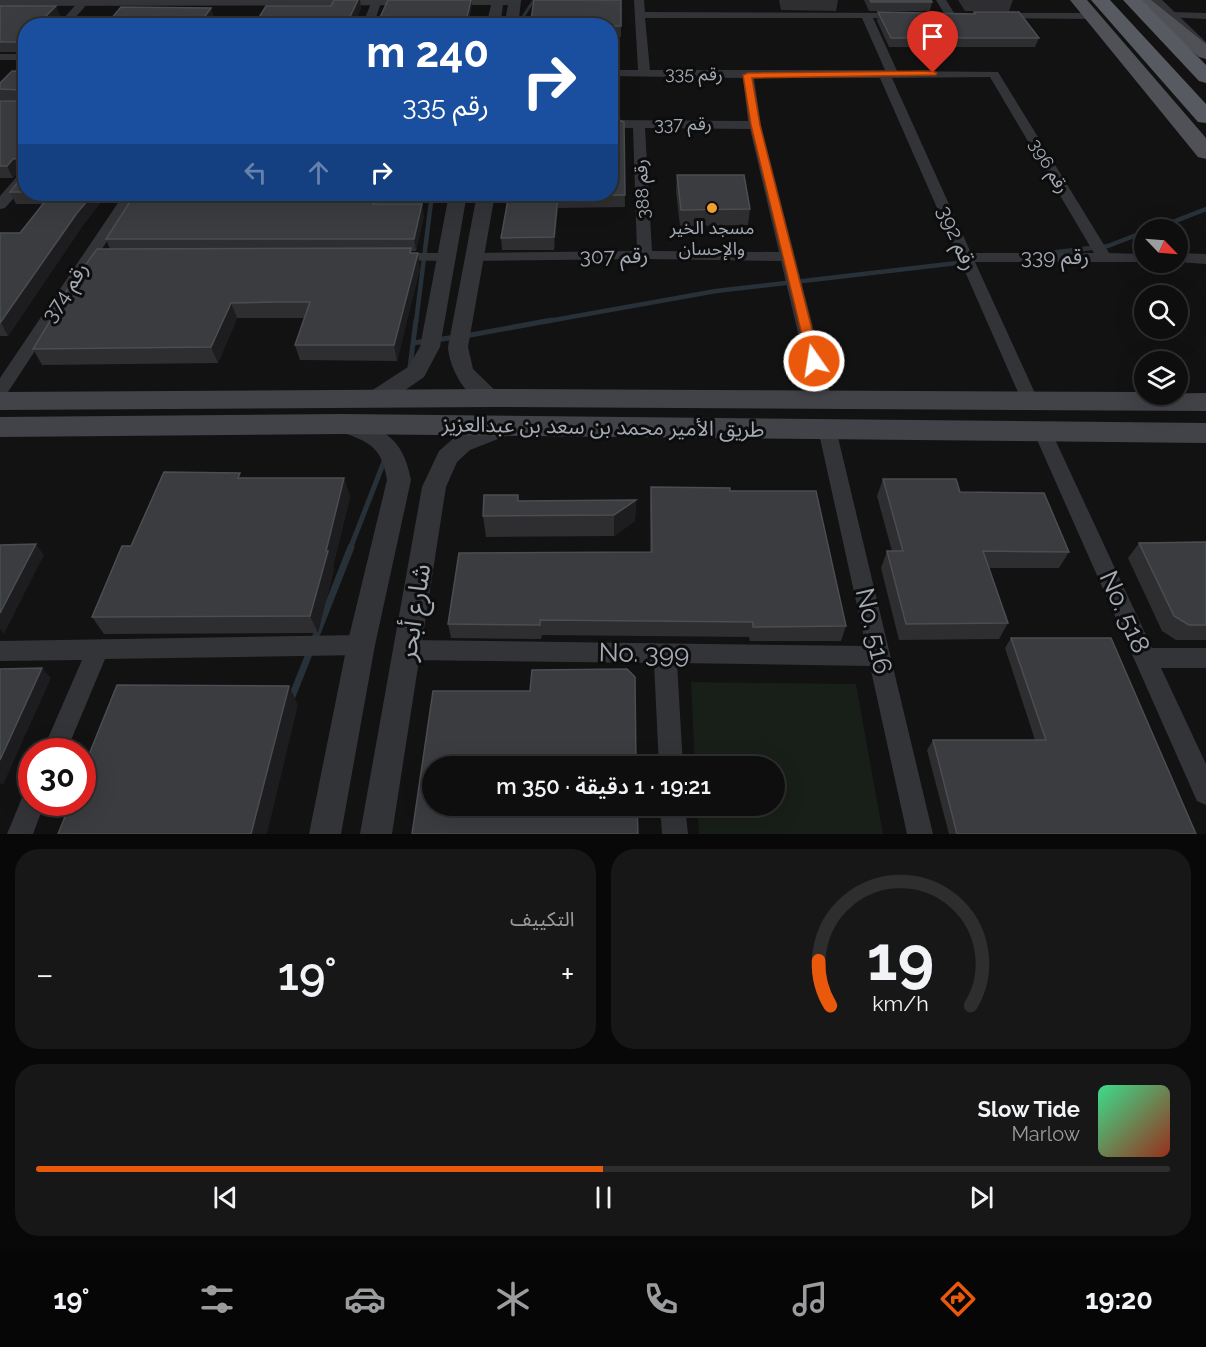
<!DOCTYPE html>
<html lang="ar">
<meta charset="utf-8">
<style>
body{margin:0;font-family:Raleway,"Noto Sans Arabic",sans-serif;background:#171717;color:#f1f3f6;direction:rtl;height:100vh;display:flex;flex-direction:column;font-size:22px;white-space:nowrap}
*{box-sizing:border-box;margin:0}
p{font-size:20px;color:#9b9c9e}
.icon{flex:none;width:33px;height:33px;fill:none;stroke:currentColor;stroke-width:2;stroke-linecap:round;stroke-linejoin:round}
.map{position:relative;height:834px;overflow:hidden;direction:ltr}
.sheet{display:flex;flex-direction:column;gap:15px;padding:15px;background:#080808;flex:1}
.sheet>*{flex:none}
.hud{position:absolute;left:18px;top:18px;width:600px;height:183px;border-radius:24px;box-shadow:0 6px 24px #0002,0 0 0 2px #2e2e2e;direction:rtl;background:#1a4fa0;color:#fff;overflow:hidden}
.needle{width:39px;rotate:115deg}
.tools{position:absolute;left:1134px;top:219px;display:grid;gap:12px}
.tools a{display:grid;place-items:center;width:54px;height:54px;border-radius:50%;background:#0e0e0e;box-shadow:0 6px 24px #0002,0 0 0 2px #2e2e2e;font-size:30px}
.speed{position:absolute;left:18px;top:738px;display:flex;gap:12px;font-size:30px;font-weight:700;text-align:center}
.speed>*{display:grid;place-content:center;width:78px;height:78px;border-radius:50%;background:#0e0e0e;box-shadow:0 6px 24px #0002,0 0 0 2px #2e2e2e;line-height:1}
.speed .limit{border:9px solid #d22;background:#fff;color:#111}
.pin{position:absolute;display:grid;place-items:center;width:51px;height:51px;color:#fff;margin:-62px -26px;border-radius:50% 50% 50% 0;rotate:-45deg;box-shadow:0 0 6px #0007}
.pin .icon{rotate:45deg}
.me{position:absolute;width:66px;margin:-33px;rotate:347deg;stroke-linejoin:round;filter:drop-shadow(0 0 4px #0008)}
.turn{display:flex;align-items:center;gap:21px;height:126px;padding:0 30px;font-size:27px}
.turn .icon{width:78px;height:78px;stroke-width:2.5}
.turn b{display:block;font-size:42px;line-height:51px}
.lanes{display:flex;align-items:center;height:57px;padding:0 30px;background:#0003;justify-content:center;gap:30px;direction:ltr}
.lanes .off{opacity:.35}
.big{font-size:45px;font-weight:600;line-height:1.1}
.sheet .card{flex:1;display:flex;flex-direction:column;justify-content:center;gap:9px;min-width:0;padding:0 21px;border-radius:24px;background:#171717}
.sheet .dial{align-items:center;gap:0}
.dial svg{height:156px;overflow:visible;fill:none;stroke:#2e2e2e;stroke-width:7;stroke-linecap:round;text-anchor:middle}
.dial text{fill:#f1f3f6;stroke:none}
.song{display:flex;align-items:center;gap:18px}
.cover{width:72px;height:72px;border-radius:9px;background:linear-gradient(135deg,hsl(150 70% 55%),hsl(10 70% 35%))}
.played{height:6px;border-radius:3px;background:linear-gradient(90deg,#ea580c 50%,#2e2e2e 50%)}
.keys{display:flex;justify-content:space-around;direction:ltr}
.heat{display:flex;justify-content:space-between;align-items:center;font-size:33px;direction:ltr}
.sheet .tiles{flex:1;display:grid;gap:15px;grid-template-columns:1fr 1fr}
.card:last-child{grid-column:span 2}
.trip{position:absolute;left:422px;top:756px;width:363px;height:60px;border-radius:30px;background:#0e0e0e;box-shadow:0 6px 24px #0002,0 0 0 2px #2e2e2e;font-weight:600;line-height:60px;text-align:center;direction:rtl}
.tabs{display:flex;height:96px;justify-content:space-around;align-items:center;background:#060606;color:#9b9c9e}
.tabs .icon{width:42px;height:42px}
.tabs .selected{color:#ea580c}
.tabs b{font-size:27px;color:#f1f3f6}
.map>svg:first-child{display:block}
.green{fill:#181e18}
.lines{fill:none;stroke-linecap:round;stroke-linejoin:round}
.stream-far3{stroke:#283137;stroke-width:3}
.stream-far2{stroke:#283137;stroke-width:4.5}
.stream-far1{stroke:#283137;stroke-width:5}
.stream{stroke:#283137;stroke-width:7}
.minor{fill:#333438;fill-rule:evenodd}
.tertiary{fill:#333438;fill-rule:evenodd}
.secondary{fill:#414348;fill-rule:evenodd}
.primary{fill:#4f5157;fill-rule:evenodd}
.trunk{fill:#575a60;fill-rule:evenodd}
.wall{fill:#2e2e31}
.shaded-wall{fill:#1d1d1f}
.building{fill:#3a3c3f;stroke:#4b4d51;stroke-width:1.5}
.route{fill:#ea580c;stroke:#983908;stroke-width:1.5}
.poi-dot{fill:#ef9f2e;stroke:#0d0d0e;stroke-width:2}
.labels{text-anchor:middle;stroke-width:6;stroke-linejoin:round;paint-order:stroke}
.far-street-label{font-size:18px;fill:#a3aab4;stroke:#0d0d0e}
.far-poi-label{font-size:18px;fill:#a3aab4;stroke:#0d0d0e}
.street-label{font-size:21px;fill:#a3aab4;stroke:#0d0d0e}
.near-street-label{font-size:26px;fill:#a3aab4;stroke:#0d0d0e}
</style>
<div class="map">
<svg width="1206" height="834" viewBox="0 0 1206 834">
<rect width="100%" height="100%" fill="#121213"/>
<path class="green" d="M691,682L856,684L883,834H699L697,806H774V766H695Z"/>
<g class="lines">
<path class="stream-far3" d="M517,26L534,0"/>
<path class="stream-far2" d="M1152,230L1206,209
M1041,254L1108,246L1144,232
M416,322L432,194
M543,322L716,291L966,262"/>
<path class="stream-far1" d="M465,336L552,320
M436,340L456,337
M413,343L426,341
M410,367L416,320
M350,549L385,459"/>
<path class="stream" d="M314,641L351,547
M291,699L311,649"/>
<path class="minor" d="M376,0L381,3L373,26H362L371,3Z
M634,0H644L645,12L906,13L907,15L902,18H873L897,71L998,72L1109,253L1144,254V262H975L1039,402L1036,406L1030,408L1024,406L880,78H754L761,125L832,401L829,405L823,407L817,405L814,401L781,261L645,259L470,261L467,258L470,255L475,253L637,251L633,128H610V120L748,121L743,78L610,76V70H638ZM645,18H862L885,70H650ZM990,77L1094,253H971L892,78ZM645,128L750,129L779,252L652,251Z
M936,0H946L956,16L955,18H947Z
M79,1L88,3L68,26H57Z
M1170,12L1206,13V19L1166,17L1165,15Z
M998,13H1092L1097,16L1092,19L994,18V14Z
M0,54H26V60H0Z
M26,61V71L4,92L0,93V83Z
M26,171V184L5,208L0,209V196L21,172Z
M124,194H138L6,395L0,397V378Z
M395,253H447L454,257L447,261L390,260L388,257L390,254Z
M1178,253L1206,254V264L1178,262Z
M827,422L833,424L836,429L933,834H907L870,666L677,663L683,766H659L654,663L408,660L400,657L397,650L400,643L408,640L866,646L818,429L821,424Z
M1043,426L1049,428L1052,433L1152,648H1206V668H1161L1206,764V805L1197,801L1034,433L1037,428Z
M361,635L369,638L372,645L369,652L361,655L105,659L66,752H42L82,660L0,661V641Z
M32,790V802H45L33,834H7L24,793Z
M660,806H685L688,834H662Z"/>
<path class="tertiary" d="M0,0H521V1L518,26H504L508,5H503L500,26H486L491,5L0,6Z
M1149,0H1162L1206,42V54L1201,53Z
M449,194H467L440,347L424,377L384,405L376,407L368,405L365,399L368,393L408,367L420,347Z
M477,194H495L468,347L473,369L503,398L500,403C472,412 449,370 448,347Z
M343,416C383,428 403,437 411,480L375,645L341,834H309L347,645L387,480C382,451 374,444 347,434C340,431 335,431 332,424L335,418Z
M505,419L513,421L516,427L513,433L470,450L457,462L446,487L392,834H360L422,487L439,451L454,438Z"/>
<path class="secondary" d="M492,389L1144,392V394L1206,393V411L492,407L0,410V392Z
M342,414L1206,423V443L342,434L0,437V417Z"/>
<path class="primary" d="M1070,0H1087L1206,138V159L1198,157Z
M1133,0H1151L1206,44V59L1199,57Z"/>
<path class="trunk" d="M1091,0H1110L1206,104V123L1198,122Z
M1123,0H1142L1206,65V83L1199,81Z"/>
</g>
<path class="wall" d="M334,0H360L361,8L353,26H26V52H0V6H56L60,16L57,19L110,20L211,8L214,18V19H258L331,6Z
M621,0V37H610V26Z
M779,0H838L836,11L781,10Z
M864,0H931L932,2L930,11H869Z
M958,0H1013L1009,11H965Z
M878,12L973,14L974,12L1039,38L1035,47H889L877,21Z
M26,72V194H107L83,225L8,336H0V233H20L42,204H16L10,192L25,172L24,170L19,171L13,178H0V101H22L0,100V83Z
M624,122L625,207L558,208L554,250H502L501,238Z
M677,175L750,209L748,225L680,226L676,191Z
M379,204L424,216L416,251H411L420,268L397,361L300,360L295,345L305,318H237L218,363L42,365L33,349L56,311L54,308L110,249L106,239Z
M242,478H344L350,497L333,566L334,569L318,633L104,634L92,617L131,546Z
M883,479L960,492L1069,552L1059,568H988L1008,623L999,639L899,640L881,568L887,551H892L877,496Z
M651,487L730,491L846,626L841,641H750L749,637L542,635L541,639L451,638L448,624L650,552V502Z
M518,495L519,501L636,500L635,521L614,536L486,537L483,516Z
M1206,542V640H1176L1162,631L1128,558L1139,543Z
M1011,638L1196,834H949L927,750L933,740H1035L1005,648Z"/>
<path class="shaded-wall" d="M358,0H360L361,8L353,26H348L347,23Z
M471,0L472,7L468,26H465Z
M56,6L60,16L51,26L43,19Z
M211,8L214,18L209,26L203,19Z
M22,158V166L24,170L19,171L13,178L7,166L13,159Z
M93,194H107L83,225L8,336L1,323L77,213Z
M376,194H382L375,216L373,204Z
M558,195V208L554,250V237Z
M422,204L424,216L416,251L414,239Z
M418,253L420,268L397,361L394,345Z
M231,303L237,318L218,363L211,347Z
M344,478L350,497L333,566L334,569L318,633L310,616L326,551Z
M636,500L635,521L614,536V515Z
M36,544L44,555L4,634L0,629V613Z
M42,668L51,678L3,785L0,783V760Z
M289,686L298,705L267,834H251Z"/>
<path class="building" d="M334,0H358L347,23H303L301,26H26V42H0V6H56L43,19L110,20L121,7L211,8L203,19H258L266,6H331Z
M388,0H471L465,26H376Z
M534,0H621V26H530Z
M870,0H931L932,2H871Z
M878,12L975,14L974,12H1019L1039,38H891Z
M12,71L26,72V166H22V158L13,159L7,166H0V101H22L23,92L21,90L0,89V83Z
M610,119H617L624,122L625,195H558L554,237L501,238L509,194H610Z
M26,172V192H10Z
M677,175H744L750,209L681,210Z
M51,194H93L77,213L0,323V233H20Z
M135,194H376L373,204H422L414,239H106Z
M411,248L410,253H418L394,345H295L310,302H274L231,303L211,347L33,349L58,308H54L97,249Z
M164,472L240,473L238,478H344L326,551H328L310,616L92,617L122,546H131Z
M883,479H956L960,492L1044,493L1069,552L983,551L1008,623L906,624L887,551H903Z
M651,487L730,488V491H816L846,626L753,627V622L540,620V625L448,624L459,553L652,552Z
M484,495H518V501L636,500L614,515L483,516Z
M1206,542V625H1189L1174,616L1139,543Z
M36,544L0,613V545Z
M1011,638H1111L1196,834H957L933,740H1046Z
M42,668L0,760V669Z
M627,669L635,677L636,766H432V806H637L638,834H412L433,691H530L532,670Z
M117,685L289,686L251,834H58L71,802H82V772Z"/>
<path class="route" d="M933,71L937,73L936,75L752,78L760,125L820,361L818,364H809L751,125L743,75L748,73Z"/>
<circle class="poi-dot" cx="712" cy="208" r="6"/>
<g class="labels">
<g class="far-street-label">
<text transform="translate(694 74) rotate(1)" y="6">رقم 335</text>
<text x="683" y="130">رقم 337</text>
<text transform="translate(1049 166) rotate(59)" y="6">رقم 396</text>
<text transform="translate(642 189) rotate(-93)" y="6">رقم 388</text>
</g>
<g class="far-poi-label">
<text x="712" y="234">مسجد الخير<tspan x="712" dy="21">والإحسان</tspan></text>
</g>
<g class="street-label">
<text transform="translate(957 238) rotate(66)" y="7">رقم 392</text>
<text transform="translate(614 256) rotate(-1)" y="7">رقم 307</text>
<text x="1055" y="264">رقم 339</text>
<text transform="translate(65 292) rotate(-57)" y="7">رقم 374</text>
<text transform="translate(603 427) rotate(1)" y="7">طريق الأمير محمد بن سعد بن عبدالعزيز</text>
</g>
<g class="near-street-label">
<text transform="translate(414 612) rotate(-81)" y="9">شارع أبحر</text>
<text transform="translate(1125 612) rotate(66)" y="9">No. 518</text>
<text transform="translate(874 631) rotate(77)" y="9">No. 516</text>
<text transform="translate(644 653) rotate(1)" y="9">No. 399</text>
</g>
</g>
</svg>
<div class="tools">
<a><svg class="needle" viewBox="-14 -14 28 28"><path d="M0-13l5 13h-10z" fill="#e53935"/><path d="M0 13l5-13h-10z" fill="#9b9c9e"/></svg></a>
<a><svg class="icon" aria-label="search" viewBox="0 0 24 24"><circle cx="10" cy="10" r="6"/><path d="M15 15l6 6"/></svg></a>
<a><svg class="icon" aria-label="layers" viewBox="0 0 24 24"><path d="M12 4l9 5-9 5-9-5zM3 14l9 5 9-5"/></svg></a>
</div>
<div class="speed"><div class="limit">30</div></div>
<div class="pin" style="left:933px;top:73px;background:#d93025"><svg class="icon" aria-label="arrive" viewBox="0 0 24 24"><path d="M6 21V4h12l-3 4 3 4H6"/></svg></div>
<svg class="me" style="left:814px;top:361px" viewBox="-20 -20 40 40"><circle r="17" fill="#ea580c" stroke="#fff" stroke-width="3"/><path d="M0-11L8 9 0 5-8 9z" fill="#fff"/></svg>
<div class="trip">19:21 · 1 دقيقة · 350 m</div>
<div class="hud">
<div class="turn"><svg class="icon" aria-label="right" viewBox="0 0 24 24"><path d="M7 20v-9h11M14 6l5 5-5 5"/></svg><div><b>240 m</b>رقم 335</div></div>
<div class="lanes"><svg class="icon off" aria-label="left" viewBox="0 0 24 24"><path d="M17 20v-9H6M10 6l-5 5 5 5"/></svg><svg class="icon off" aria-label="ahead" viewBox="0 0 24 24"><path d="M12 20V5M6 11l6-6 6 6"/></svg><svg class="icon" aria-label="right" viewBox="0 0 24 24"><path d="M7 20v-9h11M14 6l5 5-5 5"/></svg></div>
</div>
</div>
<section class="sheet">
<div class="tiles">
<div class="card dial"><svg viewBox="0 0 100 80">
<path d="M14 69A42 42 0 1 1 86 69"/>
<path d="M14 69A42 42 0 0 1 8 46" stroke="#ea580c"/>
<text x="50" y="56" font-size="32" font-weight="700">19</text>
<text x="50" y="72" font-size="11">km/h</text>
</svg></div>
<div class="card"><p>التكييف</p>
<div class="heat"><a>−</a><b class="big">19°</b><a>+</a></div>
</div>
<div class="card">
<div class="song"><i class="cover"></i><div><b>Slow Tide</b><p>Marlow</p></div></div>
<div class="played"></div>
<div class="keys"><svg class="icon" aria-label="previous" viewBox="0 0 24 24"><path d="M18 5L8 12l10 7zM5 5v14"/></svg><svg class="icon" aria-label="pause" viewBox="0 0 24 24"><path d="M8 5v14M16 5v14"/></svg><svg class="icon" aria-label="next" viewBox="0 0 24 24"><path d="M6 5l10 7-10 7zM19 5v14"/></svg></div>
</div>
</div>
</section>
<nav class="tabs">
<b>19:20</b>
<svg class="icon selected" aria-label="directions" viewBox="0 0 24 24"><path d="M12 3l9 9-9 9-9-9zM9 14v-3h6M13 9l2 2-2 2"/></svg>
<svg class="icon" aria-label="music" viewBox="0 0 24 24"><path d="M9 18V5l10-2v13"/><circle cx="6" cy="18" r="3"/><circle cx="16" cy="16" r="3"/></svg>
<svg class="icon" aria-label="phone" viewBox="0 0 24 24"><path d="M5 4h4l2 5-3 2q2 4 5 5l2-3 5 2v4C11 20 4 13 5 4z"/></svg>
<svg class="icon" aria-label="climate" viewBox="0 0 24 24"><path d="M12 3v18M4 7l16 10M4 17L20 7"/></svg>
<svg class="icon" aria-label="car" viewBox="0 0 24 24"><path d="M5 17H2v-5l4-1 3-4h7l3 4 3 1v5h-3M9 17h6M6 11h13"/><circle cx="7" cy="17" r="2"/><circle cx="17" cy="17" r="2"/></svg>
<svg class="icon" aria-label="filters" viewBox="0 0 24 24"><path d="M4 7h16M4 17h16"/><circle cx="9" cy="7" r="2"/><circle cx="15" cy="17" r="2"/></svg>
<b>19°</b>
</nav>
